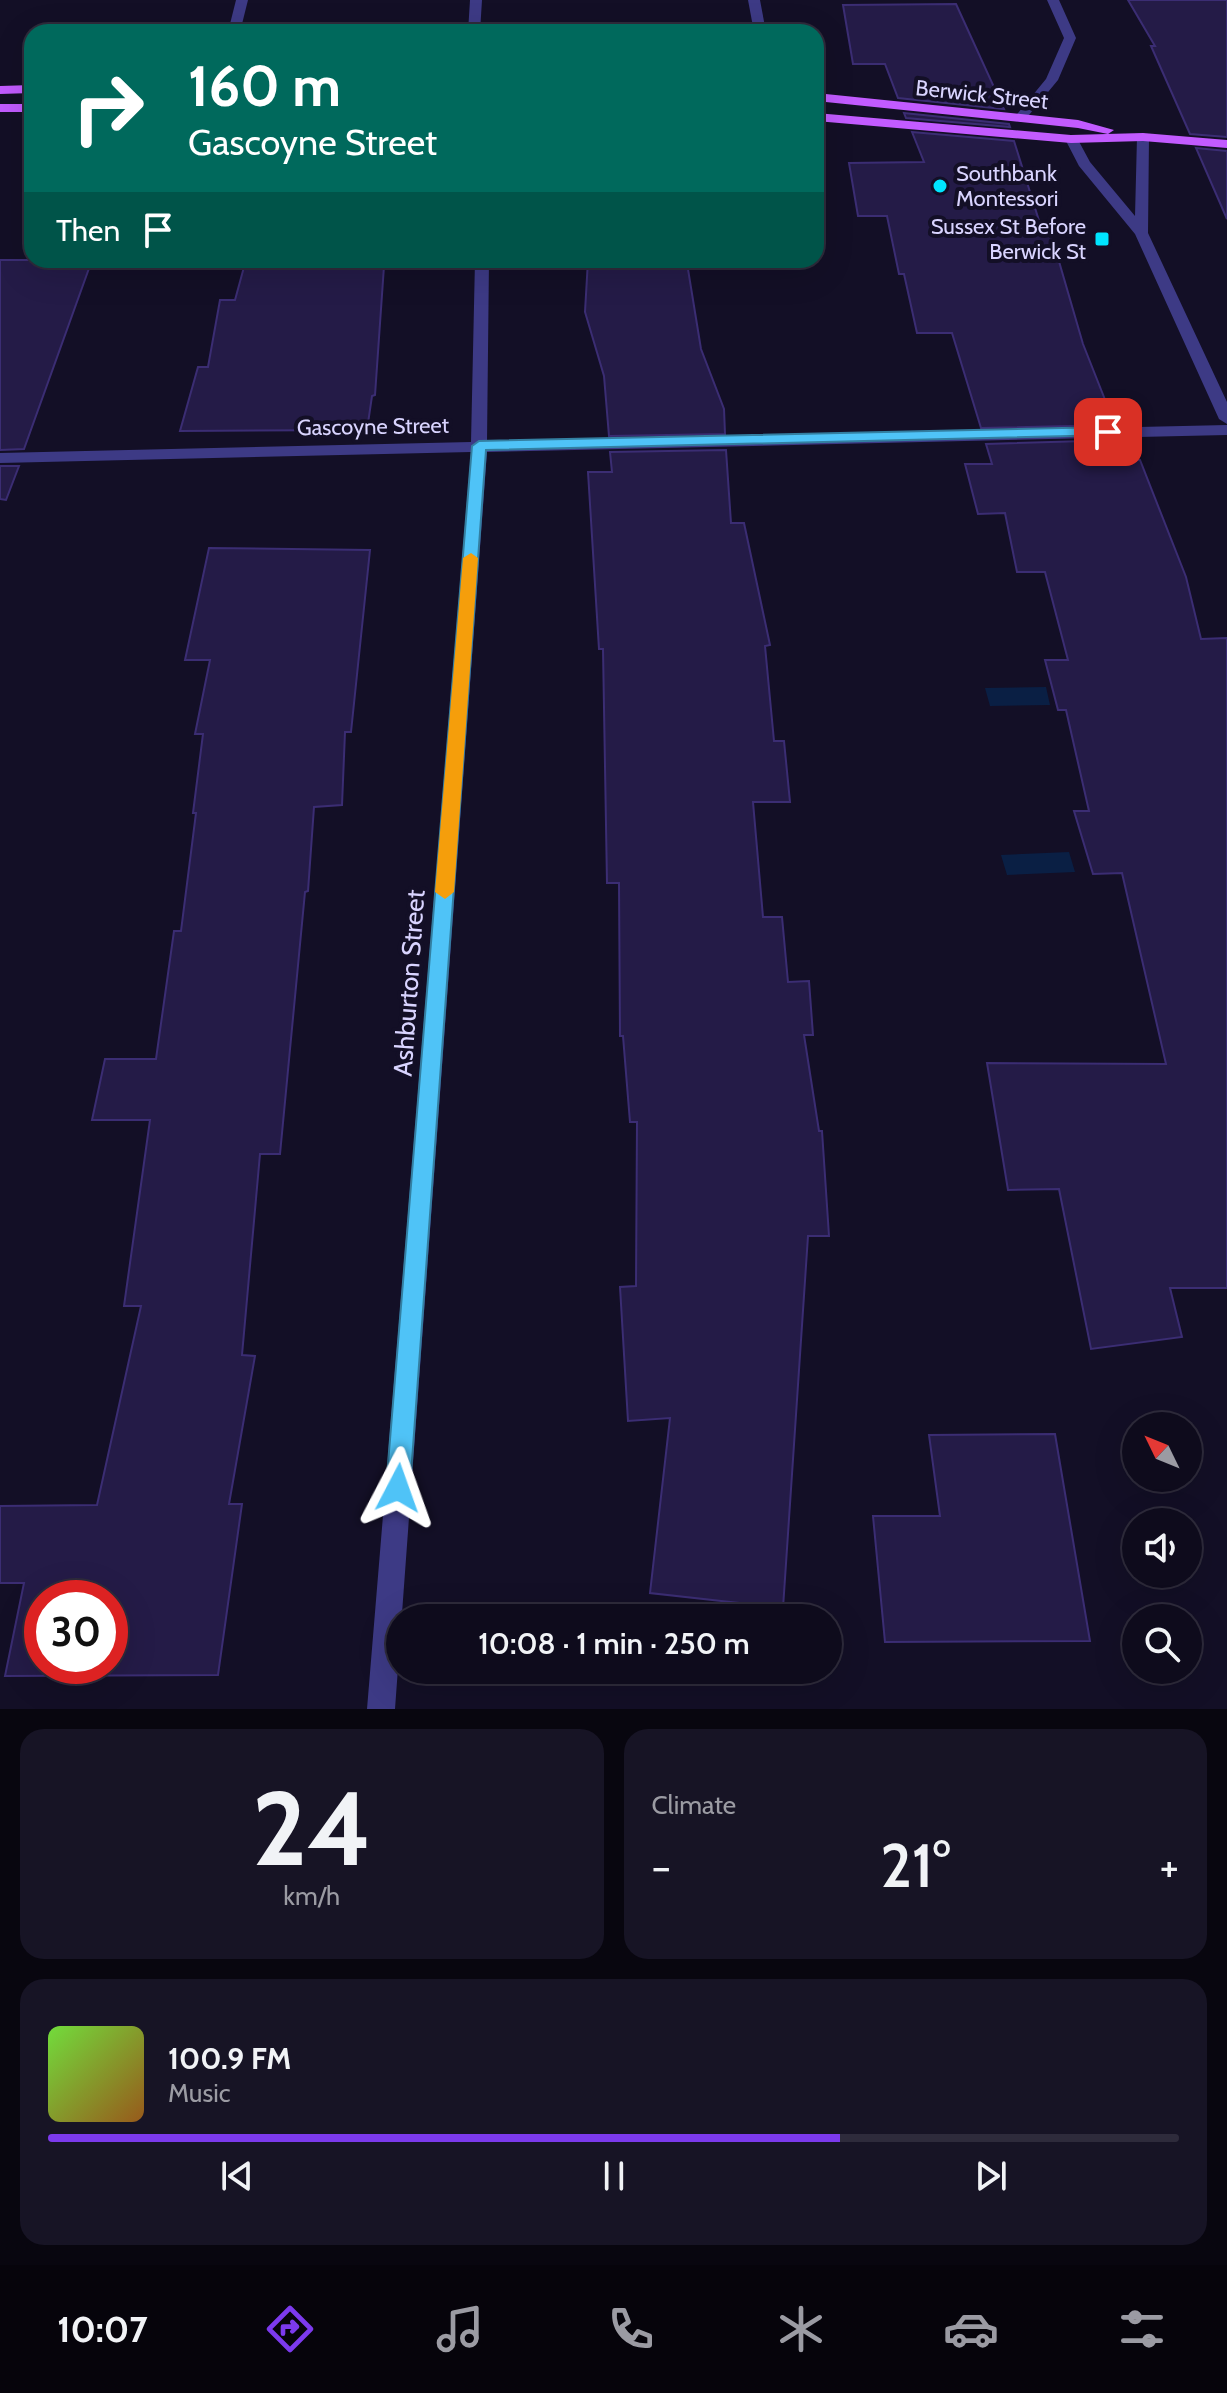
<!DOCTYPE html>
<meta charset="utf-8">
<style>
body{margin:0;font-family:Cabin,sans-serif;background:#171425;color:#f1f3f6;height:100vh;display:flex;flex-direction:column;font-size:30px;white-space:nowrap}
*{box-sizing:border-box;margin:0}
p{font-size:26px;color:#9b9ba3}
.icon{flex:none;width:44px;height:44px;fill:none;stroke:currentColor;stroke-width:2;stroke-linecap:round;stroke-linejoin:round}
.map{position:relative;height:1709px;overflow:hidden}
.drawer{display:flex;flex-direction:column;gap:20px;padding:20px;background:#08060f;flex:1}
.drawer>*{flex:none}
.hud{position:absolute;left:24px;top:24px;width:800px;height:244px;border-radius:24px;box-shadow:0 8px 32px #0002,0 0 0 2px #2e2b3b;background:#00695c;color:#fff;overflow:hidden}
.needle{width:52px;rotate:313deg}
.tools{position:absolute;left:1122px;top:1412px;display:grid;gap:16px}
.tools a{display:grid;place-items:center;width:80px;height:80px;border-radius:50%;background:#0e0b1c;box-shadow:0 8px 32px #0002,0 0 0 2px #2e2b3b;font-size:40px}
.speed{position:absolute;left:24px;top:1580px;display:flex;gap:16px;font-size:40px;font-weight:700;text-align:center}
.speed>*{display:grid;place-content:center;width:104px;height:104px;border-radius:50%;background:#0e0b1c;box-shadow:0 8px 32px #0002,0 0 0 2px #2e2b3b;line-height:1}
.speed .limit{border:12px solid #d22;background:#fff;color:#111}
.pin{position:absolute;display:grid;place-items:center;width:68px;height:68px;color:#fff;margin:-34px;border-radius:16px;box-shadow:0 4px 12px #0006}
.me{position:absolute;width:88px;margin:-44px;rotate:4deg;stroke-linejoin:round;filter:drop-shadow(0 0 6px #0008)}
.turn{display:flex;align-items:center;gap:28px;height:168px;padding:0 32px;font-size:36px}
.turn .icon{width:104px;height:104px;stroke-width:2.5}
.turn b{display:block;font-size:56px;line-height:68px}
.then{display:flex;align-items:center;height:76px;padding:0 32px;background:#0003;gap:16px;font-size:30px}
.big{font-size:60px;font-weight:600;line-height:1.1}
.drawer .tile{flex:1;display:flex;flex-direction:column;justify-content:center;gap:12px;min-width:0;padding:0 28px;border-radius:24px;background:#171425}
.drawer .dial{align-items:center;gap:0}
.dial b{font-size:104px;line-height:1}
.song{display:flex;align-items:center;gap:24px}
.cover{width:96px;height:96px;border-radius:12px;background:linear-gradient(135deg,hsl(100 70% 55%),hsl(30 70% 35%))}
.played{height:8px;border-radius:4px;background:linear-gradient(90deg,#7c3aed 70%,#2e2b3b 70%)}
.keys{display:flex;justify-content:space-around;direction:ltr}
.heat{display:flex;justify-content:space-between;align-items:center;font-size:44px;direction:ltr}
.drawer .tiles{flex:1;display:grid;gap:20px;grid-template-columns:1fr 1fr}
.tile:last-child{grid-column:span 2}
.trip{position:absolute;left:386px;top:1604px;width:456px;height:80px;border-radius:40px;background:#0e0b1c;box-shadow:0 8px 32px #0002,0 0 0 2px #2e2b3b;font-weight:600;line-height:80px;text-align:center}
.tab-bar{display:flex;height:128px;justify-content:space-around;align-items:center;background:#06040b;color:#9b9ba3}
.tab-bar .icon{width:56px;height:56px}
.tab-bar .on{color:#7c3aed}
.tab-bar b{font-size:36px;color:#f1f3f6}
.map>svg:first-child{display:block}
.water{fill:#0a1f44}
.building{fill:#241b47;stroke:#3b2d73;stroke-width:2;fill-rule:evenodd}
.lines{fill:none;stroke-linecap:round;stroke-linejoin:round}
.lane{fill:#3d3a85;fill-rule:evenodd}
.street{fill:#3d3a85;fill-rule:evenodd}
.primary{fill:#c25bff;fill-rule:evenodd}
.route{fill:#4fc3f7;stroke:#337fa1;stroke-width:2}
.slow{fill:#f59e0b}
.poi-dot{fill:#00e5ff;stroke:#130f26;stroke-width:3}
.labels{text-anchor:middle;stroke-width:8;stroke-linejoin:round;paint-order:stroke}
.far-street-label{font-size:22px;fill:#d9d4ff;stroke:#130f26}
.far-poi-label{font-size:22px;fill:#d9d4ff;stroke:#130f26;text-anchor:start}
.street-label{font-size:26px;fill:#d9d4ff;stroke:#130f26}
</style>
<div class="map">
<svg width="1227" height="1709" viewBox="0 0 1227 1709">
<rect width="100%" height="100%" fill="#130f26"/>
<path class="water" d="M1046,687L1050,705L990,706L985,688Z
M1069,852L1075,872L1007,875L1001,855Z"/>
<path class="building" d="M1128,0H1227V137L1190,134L1151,46H1155Z
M956,4L1004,109L898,98L885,64H853L843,5Z
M904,113L1009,124L1010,127L906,118Z
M912,132L1014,141L1041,227H1049L1083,344L1115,425L981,428L952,333H917L904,274H899L887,216H858L849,163L924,162Z
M1196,148L1227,151V219Z
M0,260H92L24,449L0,450Z
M588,260H670V263H687L701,349L724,409L725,434L609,436L604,376L585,312Z
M384,266L375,395L372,396L367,430L180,431L198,367H208L220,300H235L244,267Z
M1121,440L1129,460H1140L1186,577L1201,639L1227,638V1288H1170L1182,1337L1091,1349L1059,1189L1008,1190L987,1063L1166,1064L1122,873L1093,874L1074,811H1089L1066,710H1058L1045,660H1068L1045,572H1017L1005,513L978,514L965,464H992L986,444Z
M726,450L731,523H744L770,645L765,646L774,741H784L790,802H753L763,917H782L788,982L809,981L813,1035H804L819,1131H822L829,1236H808L783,1608L650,1593L670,1418L628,1421L620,1287L636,1286L637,1122H630L623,1036H620L619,883H607L603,649H599L588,472H612L610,452Z
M0,466H19L6,500L0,499Z
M209,548L370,550L351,732H345L342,805L314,807L308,891L305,892L280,1154H260L242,1355L255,1356L229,1504H242L218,1675L5,1676L24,1583H0V1506L97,1505L141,1306H124L150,1120H92L105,1059H156L174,931H181L196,813H193L203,734H195L210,660H185ZM42,1598H110V1666H42Z
M1055,1434L1090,1641L885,1642L873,1516H940L929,1435Z"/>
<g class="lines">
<path class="lane" d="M236,0H248L240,32H228Z
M748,0H760L766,32H754Z"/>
<path class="street" d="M470,0H482L480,32H468Z
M1047,0H1059L1076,38L1058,80L1024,121L1020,122L1014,118L1046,79L1064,38Z
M1143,133L1149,137L1148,233L1227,402V424L1219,419L1135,234L1079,166L1065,139L1076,136L1090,162L1135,216L1137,137Z
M475,260H489L487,442L1227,425V435L487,452L395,1709H367L471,452L0,463V453L471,442Z"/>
<path class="primary" d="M32,85V93L0,94V86Z
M816,93L1078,120L1114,130L1108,134L1078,128L816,101Z
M0,104H32V112H0Z
M816,113L1071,135L1143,133L1227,140V148L1143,141L1071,143L816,121Z"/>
</g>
<path class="route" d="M1108,427L1115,432L1113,435L486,450L410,1488L406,1496L398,1499L390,1496L386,1488L472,446L479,441Z"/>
<path class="slow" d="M471,553L478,558L454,892L445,899L435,892L463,558Z"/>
<g class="poi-dot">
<circle cx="940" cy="186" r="8"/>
<rect x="1094" y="231" width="16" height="16" rx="4"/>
</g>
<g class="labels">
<g class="far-street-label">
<text transform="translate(982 94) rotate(6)" y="8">Berwick Street</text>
<text transform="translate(373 426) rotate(-1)" y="8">Gascoyne Street</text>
</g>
<g class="far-poi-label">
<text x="956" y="181">Southbank<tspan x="956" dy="25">Montessori</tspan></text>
<text x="1086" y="234" text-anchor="end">Sussex St Before<tspan x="1086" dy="25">Berwick St</tspan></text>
</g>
<g class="street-label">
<text transform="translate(409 983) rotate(-86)" y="9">Ashburton Street</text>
</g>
</g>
</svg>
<div class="tools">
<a><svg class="needle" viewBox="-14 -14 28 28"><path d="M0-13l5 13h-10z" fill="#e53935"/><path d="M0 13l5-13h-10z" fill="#9b9ba3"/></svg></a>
<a><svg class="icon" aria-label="sound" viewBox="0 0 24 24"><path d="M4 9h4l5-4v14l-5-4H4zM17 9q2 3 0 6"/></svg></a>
<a><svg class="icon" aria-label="search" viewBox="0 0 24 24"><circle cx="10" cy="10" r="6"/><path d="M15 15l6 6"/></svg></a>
</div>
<div class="speed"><div class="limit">30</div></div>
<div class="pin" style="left:1108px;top:432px;background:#d93025"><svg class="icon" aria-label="arrive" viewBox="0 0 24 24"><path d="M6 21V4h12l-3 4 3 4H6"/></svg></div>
<svg class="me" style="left:398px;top:1488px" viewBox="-20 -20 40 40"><path d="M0-17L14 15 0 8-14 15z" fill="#4fc3f7" stroke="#fff" stroke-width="4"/></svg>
<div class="trip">10:08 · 1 min · 250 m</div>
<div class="hud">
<div class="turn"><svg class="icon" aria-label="right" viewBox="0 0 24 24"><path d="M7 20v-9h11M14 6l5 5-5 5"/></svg><div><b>160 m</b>Gascoyne Street</div></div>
<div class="then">Then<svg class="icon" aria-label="arrive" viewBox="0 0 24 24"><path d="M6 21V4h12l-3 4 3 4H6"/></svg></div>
</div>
</div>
<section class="drawer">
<div class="tiles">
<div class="tile dial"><b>24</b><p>km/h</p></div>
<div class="tile"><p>Climate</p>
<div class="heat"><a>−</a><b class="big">21°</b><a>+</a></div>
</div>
<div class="tile">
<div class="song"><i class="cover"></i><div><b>100.9 FM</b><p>Music</p></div></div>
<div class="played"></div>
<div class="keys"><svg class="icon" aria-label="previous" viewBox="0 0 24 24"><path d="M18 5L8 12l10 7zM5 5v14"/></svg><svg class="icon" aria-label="pause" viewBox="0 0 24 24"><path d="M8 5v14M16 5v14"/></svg><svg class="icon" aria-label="next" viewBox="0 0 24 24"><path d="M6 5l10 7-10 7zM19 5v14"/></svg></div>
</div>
</div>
</section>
<nav class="tab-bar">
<b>10:07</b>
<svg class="icon on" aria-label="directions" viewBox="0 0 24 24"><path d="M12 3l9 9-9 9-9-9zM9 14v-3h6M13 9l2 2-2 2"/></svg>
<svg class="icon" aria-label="music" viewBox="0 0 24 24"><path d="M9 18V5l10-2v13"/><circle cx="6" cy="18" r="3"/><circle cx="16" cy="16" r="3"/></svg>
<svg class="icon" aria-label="phone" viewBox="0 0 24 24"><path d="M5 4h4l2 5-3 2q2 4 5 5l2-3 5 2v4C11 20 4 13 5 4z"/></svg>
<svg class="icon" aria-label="climate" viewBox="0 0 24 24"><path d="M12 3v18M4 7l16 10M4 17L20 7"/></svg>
<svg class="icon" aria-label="car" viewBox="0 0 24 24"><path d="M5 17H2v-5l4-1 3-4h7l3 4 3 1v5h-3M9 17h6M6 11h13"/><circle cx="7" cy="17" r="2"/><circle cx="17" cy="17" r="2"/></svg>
<svg class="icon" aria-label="filters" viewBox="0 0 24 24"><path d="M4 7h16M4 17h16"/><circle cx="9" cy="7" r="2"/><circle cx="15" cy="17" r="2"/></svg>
</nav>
